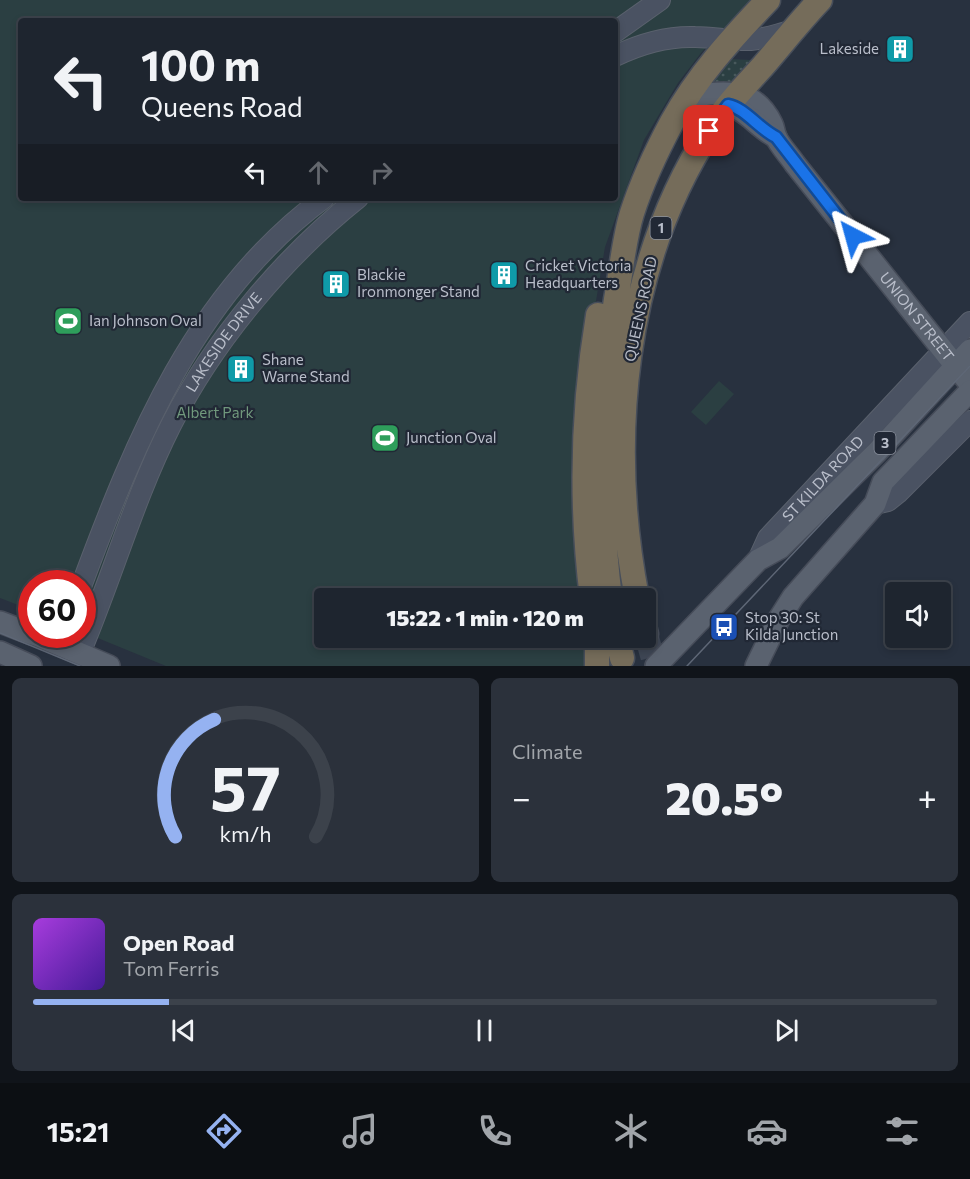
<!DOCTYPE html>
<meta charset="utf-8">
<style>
body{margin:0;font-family:Commissioner,sans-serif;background:#2b313b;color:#f1f3f6;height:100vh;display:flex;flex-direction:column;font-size:22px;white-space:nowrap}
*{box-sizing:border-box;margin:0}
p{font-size:20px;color:#a1a5aa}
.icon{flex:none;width:33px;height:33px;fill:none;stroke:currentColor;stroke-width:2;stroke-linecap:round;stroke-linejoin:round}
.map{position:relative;height:666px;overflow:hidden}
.panel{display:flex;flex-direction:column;gap:12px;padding:12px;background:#10141a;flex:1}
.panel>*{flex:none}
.hud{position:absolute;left:18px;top:18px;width:600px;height:183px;border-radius:6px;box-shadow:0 3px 9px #0003,0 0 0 2px #3c424b;background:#1e252f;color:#f1f3f6;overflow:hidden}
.buttons{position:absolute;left:885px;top:582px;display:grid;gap:12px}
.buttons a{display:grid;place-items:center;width:66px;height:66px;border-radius:6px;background:#1e252f;box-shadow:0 3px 9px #0003,0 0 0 2px #3c424b;font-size:30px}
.speed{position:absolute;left:18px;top:570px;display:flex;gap:12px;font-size:30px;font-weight:700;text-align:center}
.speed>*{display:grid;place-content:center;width:78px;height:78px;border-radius:50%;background:#1e252f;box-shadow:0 3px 9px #0003,0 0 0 2px #3c424b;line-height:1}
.speed .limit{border:9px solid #d22;background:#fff;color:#111}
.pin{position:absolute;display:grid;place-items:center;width:51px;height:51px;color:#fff;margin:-26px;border-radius:12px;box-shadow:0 3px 9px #0006}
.me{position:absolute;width:66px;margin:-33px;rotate:321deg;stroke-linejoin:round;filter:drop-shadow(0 0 4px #0008)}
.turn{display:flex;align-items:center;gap:21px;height:126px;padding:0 24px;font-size:27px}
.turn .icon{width:78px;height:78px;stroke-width:2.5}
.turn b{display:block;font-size:42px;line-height:51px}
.lanes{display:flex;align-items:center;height:57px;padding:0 24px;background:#0003;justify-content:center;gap:30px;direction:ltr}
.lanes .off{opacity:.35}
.big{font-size:45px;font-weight:800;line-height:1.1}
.panel .widget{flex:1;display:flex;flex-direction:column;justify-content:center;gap:9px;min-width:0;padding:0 21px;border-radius:9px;background:#2b313b}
.panel .dial{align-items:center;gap:0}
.dial svg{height:156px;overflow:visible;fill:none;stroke:#3c424b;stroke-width:7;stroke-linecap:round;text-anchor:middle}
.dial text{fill:#f1f3f6;stroke:none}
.song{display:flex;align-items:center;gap:18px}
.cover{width:72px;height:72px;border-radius:9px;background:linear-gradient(135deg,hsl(280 70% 55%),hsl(260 70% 35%))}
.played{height:6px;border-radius:3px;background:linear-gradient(90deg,#95b2f1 15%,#3c424b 15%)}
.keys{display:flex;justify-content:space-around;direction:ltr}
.heat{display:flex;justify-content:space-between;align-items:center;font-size:33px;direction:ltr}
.panel .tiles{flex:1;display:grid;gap:12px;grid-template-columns:1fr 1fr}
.widget:last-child{grid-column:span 2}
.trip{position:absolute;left:314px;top:588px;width:342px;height:60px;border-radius:6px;background:#1e252f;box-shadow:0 3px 9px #0003,0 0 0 2px #3c424b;font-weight:800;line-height:60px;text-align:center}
.tab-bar{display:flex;height:96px;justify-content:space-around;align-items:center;background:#0c0f13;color:#a1a5aa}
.tab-bar .icon{width:42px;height:42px}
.tab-bar .current{color:#95b2f1}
.tab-bar b{font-size:27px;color:#f1f3f6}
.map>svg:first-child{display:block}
.grass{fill:url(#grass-dots)}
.park{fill:#2b3f42;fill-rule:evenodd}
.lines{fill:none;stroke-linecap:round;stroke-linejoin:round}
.highway-tunnel{stroke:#3e4654;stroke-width:24;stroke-dasharray:24 12;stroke-linecap:butt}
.secondary-casing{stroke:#5a616d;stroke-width:22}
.primary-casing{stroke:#464c59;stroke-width:24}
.highway-casing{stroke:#474e5a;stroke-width:27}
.secondary{stroke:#4a5262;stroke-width:20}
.primary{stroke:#5a626f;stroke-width:21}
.highway{stroke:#756c5a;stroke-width:24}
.tram{stroke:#5e6776;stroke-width:1.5}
.route-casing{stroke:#114b97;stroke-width:15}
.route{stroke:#1a73e8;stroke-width:10}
.labels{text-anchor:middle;stroke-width:4.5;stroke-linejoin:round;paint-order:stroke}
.shield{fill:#212835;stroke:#8b919d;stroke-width:1.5}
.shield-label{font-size:14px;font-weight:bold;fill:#b9beca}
.poi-label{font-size:15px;fill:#b9beca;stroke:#212835;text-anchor:start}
.street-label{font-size:15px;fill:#b9beca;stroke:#212835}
.park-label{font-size:15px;fill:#71997d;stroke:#212835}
</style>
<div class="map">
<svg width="970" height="666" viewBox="0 0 970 666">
<defs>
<pattern id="grass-dots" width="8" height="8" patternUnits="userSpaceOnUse" patternTransform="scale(1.5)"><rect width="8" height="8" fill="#2b3f42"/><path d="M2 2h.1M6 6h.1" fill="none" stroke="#48595c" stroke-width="1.8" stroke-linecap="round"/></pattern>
</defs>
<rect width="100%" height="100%" fill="#28313f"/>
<path class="grass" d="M728,59L751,60L732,82L710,84Z"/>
<path class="park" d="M0,0H750L701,53L678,83L660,113L644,140L605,247L592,325L585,598H324V638H588L586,666H166L83,632L82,584H32L31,610L0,598ZM21,21H615V198H21Z
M719,381L734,394L706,425L691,412Z"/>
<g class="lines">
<path class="highway-tunnel" d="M646,634L655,666"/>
<g class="secondary-casing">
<g id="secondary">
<path d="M615,32L660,0"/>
<path d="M615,56C640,44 668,36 695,37C714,37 732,41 751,40C764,39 778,34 791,31"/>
<path d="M875,504L888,501L898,493L970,421"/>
<path id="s1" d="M758,560L768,538L970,322"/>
<path d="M82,584C136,439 195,293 324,198"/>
<path id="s2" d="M80,653C112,578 134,498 171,425C214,340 284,257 358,198"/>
</g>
</g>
<g class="primary-casing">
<g id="primary">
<path id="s3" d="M687,97C723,92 753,85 772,124C774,128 774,133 776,137C780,146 789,155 795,164L970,384"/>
<path d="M727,105C745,108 759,129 776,137"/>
<path d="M0,622L32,634"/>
<path d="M34,634L109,666"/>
<path d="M0,652L31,666"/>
<path d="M656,666L758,560L780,548L877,452L970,350"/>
<path d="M756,666L779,619L793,597L875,504L883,482L970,391"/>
</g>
</g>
<g class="highway-casing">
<path id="highway" d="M592,598C580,502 582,411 598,315
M610,598C597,497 601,400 616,299C621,273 624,238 632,213C642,182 657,150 672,122C697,76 732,38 768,0
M637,598C607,441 622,265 711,129C726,105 745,86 763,66C782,44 800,21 820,0
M645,630L646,634
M597,638V666
M617,638L622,658"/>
</g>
<use href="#secondary" class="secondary"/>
<use href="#primary" class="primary"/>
<use href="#highway" class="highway"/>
<path class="tram" d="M0,633L80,666
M687,666L970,366"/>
</g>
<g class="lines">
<g class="route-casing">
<path id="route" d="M709,131L728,105C745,108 759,129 776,137L853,236"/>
</g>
<use href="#route" class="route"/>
</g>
<defs>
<g id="building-square" transform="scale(1.5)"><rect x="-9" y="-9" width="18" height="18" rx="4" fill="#0f9aa8" stroke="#212835"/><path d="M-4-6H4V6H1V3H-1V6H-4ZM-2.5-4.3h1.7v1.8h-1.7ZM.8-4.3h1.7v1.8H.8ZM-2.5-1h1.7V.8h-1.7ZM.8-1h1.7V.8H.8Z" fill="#fff"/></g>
<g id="stadium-square" transform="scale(1.5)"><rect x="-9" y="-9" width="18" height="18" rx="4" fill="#2e9e5b" stroke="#212835"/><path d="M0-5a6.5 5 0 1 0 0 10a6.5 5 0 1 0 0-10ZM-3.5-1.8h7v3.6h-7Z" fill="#fff"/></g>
<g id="bus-square" transform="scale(1.5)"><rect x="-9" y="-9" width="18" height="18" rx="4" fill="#1a4fb4" stroke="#212835"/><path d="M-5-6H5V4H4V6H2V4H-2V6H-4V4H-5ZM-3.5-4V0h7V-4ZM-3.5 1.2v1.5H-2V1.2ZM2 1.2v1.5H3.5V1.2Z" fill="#fff"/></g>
</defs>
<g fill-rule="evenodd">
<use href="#building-square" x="900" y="49"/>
<use href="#building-square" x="504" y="275"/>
<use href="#building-square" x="336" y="284"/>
<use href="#stadium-square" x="68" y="321"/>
<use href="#building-square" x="241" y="369"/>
<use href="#stadium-square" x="385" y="438"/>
<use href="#bus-square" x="724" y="627"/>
</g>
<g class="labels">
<g class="shield">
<rect x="650.5" y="217" width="21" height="22" rx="4.5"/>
<rect x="874.5" y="432" width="21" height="22" rx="4.5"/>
</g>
<g class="shield-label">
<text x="661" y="233">1</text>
<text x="885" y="448">3</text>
</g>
<g class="poi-label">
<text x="879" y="54" text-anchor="end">Lakeside</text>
<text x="525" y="271">Cricket Victoria<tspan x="525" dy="17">Headquarters</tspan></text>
<text x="357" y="280">Blackie<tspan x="357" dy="17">Ironmonger Stand</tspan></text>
<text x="89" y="326">Ian Johnson Oval</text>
<text x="262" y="365">Shane<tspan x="262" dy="17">Warne Stand</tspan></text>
<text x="406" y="443">Junction Oval</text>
<text x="745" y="623">Stop 30: St<tspan x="745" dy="17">Kilda Junction</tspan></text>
</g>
<g class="street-label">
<text transform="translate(641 309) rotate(-78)" y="5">QUEENS ROAD</text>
<text dy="5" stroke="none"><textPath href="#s3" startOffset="340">UNION STREET</textPath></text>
<text dy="5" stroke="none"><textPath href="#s2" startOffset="344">LAKESIDE DRIVE</textPath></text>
<text dy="5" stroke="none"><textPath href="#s1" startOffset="105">ST KILDA ROAD</textPath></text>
</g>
<g class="park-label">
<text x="215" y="418">Albert Park</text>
</g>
</g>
</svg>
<div class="buttons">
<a><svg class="icon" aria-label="sound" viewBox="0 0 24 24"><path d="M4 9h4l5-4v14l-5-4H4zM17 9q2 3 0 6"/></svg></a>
</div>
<div class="speed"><div class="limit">60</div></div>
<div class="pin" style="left:709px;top:131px;background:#d93025"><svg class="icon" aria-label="arrive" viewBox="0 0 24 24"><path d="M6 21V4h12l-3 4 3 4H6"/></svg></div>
<svg class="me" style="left:853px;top:236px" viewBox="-20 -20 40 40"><path d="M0-17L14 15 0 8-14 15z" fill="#1a73e8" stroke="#fff" stroke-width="4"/></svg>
<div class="trip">15:22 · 1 min · 120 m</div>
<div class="hud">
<div class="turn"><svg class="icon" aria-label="left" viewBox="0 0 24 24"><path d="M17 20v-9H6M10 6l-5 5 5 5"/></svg><div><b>100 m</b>Queens Road</div></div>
<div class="lanes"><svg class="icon" aria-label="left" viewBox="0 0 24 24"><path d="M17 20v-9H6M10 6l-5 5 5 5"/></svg><svg class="icon off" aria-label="ahead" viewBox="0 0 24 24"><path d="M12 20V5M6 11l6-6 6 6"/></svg><svg class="icon off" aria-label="right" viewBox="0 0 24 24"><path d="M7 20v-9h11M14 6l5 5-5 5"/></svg></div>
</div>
</div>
<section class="panel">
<div class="tiles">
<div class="widget dial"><svg viewBox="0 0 100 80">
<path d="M14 69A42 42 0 1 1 86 69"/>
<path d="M14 69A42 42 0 0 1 34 9" stroke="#95b2f1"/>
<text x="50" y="56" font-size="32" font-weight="700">57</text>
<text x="50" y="72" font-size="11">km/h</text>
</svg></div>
<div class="widget"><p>Climate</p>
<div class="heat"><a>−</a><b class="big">20.5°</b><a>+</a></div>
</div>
<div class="widget">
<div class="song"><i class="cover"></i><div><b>Open Road</b><p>Tom Ferris</p></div></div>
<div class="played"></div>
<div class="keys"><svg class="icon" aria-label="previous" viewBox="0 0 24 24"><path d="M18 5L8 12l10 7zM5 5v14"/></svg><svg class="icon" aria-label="pause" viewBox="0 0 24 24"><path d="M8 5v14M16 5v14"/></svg><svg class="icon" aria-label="next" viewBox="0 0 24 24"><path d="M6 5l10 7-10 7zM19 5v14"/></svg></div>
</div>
</div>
</section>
<nav class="tab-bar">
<b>15:21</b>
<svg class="icon current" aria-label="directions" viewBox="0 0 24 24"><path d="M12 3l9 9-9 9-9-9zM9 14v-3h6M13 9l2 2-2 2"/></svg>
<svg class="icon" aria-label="music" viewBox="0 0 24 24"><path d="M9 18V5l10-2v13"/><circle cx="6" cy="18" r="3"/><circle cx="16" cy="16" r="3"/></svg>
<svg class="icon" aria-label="phone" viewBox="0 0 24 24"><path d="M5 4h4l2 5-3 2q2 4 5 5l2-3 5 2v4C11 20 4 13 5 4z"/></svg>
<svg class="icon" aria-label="climate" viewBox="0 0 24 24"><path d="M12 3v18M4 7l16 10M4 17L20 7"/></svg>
<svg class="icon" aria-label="car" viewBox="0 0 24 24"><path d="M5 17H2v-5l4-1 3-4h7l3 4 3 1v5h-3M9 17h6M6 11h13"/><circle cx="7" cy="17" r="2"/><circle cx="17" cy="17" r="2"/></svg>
<svg class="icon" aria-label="filters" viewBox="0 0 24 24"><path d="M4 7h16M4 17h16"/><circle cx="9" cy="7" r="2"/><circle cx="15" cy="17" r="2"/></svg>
</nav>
